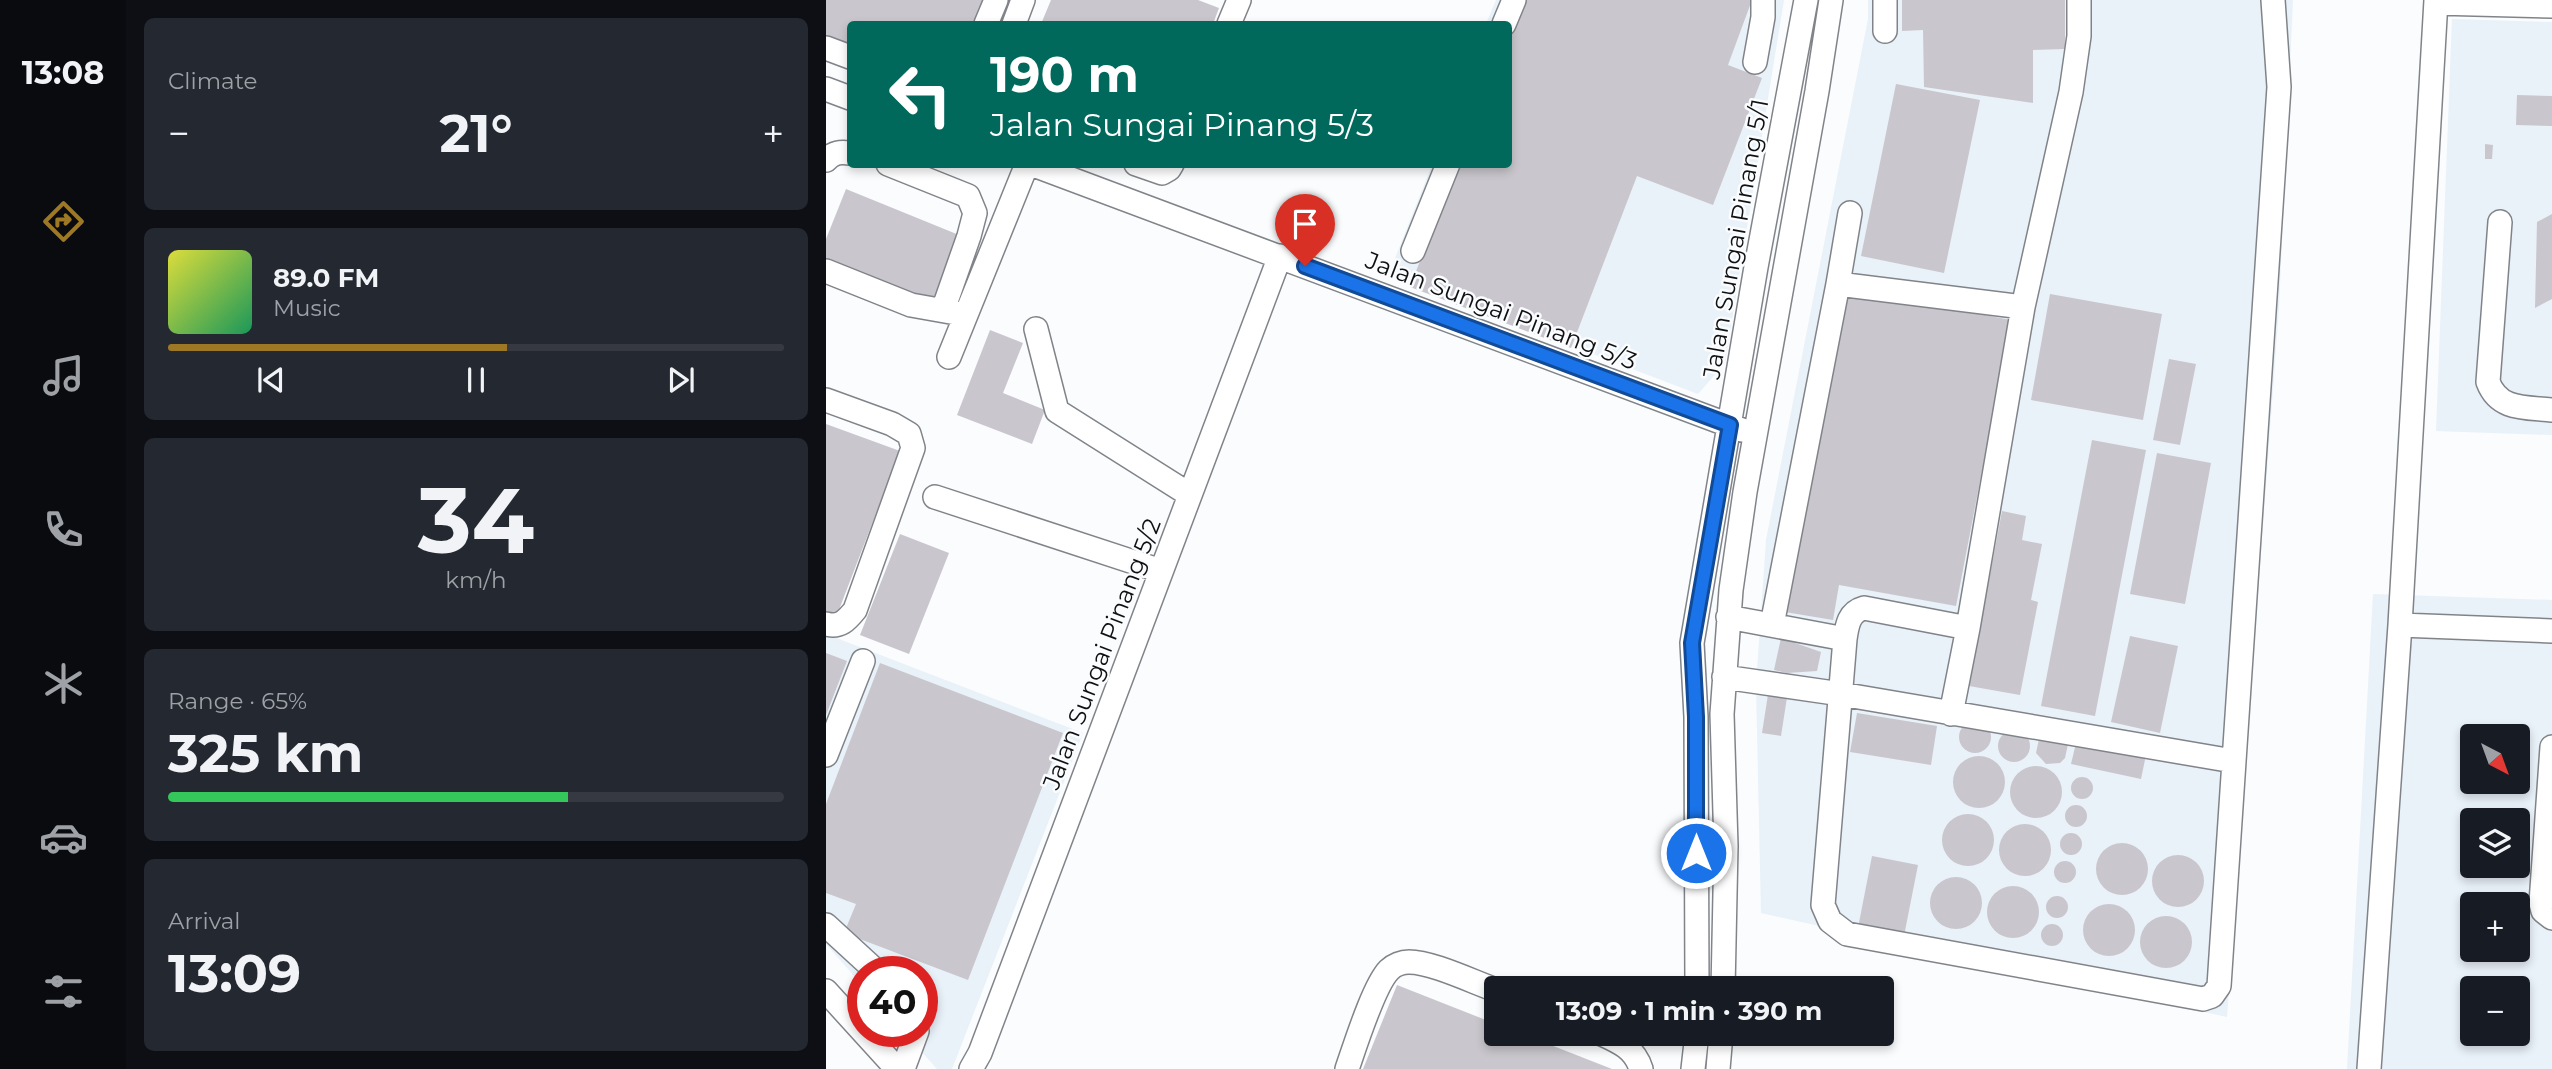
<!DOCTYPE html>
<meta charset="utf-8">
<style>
body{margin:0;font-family:Montserrat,sans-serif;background:#242831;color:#f1f3f6;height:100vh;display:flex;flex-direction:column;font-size:26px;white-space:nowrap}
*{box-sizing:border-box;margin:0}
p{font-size:23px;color:#9ea1a6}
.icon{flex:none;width:38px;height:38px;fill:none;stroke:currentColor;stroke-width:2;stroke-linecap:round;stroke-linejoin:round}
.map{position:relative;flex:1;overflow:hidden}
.sheet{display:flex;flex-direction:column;gap:18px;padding:18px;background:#0d0f14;width:700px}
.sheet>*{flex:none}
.hud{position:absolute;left:21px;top:21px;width:665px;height:147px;border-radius:7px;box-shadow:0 4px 10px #0003;background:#00695c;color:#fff;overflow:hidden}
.needle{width:46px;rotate:139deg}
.buttons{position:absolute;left:1634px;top:724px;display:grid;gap:14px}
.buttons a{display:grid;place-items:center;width:70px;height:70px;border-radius:7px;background:#171b24;box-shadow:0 4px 10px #0003;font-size:35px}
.speed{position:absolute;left:21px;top:956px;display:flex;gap:14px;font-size:35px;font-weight:700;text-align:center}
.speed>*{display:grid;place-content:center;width:91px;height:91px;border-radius:50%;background:#171b24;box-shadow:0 4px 10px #0003;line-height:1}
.speed .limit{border:10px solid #d22;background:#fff;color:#111}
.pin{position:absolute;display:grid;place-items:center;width:60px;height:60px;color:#fff;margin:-72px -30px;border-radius:50% 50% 50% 0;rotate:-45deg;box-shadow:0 0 7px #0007}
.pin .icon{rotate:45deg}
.me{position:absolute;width:77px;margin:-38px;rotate:0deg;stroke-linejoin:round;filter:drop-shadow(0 0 5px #0008)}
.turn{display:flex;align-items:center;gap:24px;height:147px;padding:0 28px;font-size:32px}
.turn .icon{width:91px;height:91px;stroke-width:2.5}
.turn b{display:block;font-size:49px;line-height:60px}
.big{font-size:52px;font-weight:700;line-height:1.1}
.sheet .widget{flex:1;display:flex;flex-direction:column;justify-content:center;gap:10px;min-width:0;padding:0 24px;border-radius:10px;background:#242831}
.sheet .dial{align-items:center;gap:0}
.dial b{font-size:91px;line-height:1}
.song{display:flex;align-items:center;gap:21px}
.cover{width:84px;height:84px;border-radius:10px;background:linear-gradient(135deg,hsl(60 70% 55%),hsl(150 70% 35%))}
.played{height:7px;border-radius:4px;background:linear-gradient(90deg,#9e7925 55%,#363941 55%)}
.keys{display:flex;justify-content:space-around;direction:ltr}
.heat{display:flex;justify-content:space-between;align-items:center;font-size:38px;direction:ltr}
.charge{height:10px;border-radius:5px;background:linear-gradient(90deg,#34c759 65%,#363941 0)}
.trip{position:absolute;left:658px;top:976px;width:410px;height:70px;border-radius:7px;background:#171b24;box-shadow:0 4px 10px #0003;font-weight:700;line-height:70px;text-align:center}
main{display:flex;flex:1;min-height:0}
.menu{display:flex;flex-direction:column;width:126px;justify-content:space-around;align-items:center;background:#090b0e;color:#9ea1a6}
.menu .icon{width:49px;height:49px}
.menu .active{color:#9e7925}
.menu b{font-size:32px;color:#f1f3f6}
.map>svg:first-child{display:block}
.built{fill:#e9f1f9;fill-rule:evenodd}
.building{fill:#c9c7cd}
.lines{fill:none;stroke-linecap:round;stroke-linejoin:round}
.minor-casing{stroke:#808489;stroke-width:26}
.minor{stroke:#fff;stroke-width:23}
.route-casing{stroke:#114b97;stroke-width:18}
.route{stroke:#1a73e8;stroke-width:12}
.labels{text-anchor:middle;stroke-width:5;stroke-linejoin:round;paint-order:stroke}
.street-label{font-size:24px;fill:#0e1011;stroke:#fafcfe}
</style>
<main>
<nav class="menu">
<b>13:08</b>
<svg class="icon active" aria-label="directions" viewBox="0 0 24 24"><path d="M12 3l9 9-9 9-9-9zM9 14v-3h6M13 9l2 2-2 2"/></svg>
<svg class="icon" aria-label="music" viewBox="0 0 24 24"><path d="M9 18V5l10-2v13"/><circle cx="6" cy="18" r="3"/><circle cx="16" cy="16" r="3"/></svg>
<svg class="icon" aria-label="phone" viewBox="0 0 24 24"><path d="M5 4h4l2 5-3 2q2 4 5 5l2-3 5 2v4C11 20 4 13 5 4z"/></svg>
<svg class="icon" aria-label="climate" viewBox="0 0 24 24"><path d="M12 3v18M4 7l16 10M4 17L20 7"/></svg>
<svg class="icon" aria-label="car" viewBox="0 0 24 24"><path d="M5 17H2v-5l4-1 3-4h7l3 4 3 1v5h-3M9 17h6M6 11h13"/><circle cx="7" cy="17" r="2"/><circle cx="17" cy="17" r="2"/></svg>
<svg class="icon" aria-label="filters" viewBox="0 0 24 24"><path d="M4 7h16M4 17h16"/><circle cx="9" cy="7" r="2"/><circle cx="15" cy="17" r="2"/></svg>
</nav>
<section class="sheet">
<div class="widget"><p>Climate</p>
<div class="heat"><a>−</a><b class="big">21°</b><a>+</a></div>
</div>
<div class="widget">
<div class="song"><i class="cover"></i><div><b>89.0 FM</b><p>Music</p></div></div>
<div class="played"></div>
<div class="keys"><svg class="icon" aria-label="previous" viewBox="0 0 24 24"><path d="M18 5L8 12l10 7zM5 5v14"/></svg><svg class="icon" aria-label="pause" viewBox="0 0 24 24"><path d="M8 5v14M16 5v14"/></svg><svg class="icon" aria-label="next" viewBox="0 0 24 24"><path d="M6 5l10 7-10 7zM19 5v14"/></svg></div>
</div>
<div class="widget dial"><b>34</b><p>km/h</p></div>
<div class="widget"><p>Range · 65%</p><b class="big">325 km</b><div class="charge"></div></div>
<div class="widget"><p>Arrival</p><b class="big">13:09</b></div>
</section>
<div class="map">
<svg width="1726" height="1069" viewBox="0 0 1726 1069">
<rect width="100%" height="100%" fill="#fafcfe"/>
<path class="built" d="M670,0H958L899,363L872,394L562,276L606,165L682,164V24H660Z
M1042,0H1467L1453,307L1401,1017L935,913L930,685L940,540L1042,19Z
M1626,19L1726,22V435L1610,431Z
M1547,594L1726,600V1069H1521ZM1647,737H1692V782H1647ZM1647,821H1692V866H1647ZM1647,905H1692V950H1647ZM1647,989H1692V1034H1647Z
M0,634L257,733L126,1069H111L77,1031H96V971H37V986L0,944Z"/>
<path class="building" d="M0,0H166L157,24H24V52L0,42Z
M225,0H372L393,8L387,24H215Z
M694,0H926L902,65L936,78L887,205L811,176L745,348L584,287L631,164H682V30Z
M1076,0H1239V49L1207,50V103L1098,87L1097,30L1076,31Z
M1070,84L1154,100L1118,273L1035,256Z
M1691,95L1726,96V126L1690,125Z
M1659,144L1667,145L1666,159H1659Z
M20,189L133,235L105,305L0,263V239Z
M1726,214V299L1709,308L1711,222Z
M1021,289L1185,320L1130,606L1013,585L1007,620L959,612Z
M1224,294L1336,314L1317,420L1205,400Z
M164,330L197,343L177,393L219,410L206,444L131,415Z
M1343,359L1370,364L1354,445L1327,440Z
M0,424L74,451L11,615L0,611Z
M1266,440L1320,450L1269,716L1215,706Z
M1331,453L1385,463L1359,604L1304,594Z
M1176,511L1200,516L1196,540L1216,544L1205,600L1212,602L1194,695L1143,686Z
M74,534L123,553L83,654L34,635Z
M1304,636L1352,646L1334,733L1285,722Z
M955,638L995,652L991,671L961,673L948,670Z
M0,653L21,661L0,715Z
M54,663L237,733L142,980L18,933L30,904L0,893V804Z
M943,688L962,691L955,736L936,733Z
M1031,713L1111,726L1105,765L1024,752Z
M1133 737a16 16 0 1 1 32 0a16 16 0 1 1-32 0Z
M1172 746a16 16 0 1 1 32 0a16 16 0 1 1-32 0Z
M1213,739L1242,744L1239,758L1234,763L1220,764L1210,753Z
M1251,739L1320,755L1315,779L1245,764Z
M1127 782a26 26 0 1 1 52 0a26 26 0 1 1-52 0Z
M1184 792a26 26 0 1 1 52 0a26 26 0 1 1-52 0Z
M1245 788a11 11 0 1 1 22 0a11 11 0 1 1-22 0Z
M1239 816a11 11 0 1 1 22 0a11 11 0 1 1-22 0Z
M1116 840a26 26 0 1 1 52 0a26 26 0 1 1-52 0Z
M1173 850a26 26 0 1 1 52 0a26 26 0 1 1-52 0Z
M1234 844a11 11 0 1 1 22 0a11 11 0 1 1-22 0Z
M1270 869a26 26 0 1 1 52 0a26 26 0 1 1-52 0Z
M1326 881a26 26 0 1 1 52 0a26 26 0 1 1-52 0Z
M1046,856L1092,865L1077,941L1031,933Z
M1228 872a11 11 0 1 1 22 0a11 11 0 1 1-22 0Z
M1104 903a26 26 0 1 1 52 0a26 26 0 1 1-52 0Z
M1161 912a26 26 0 1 1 52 0a26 26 0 1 1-52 0Z
M1220 907a11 11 0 1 1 22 0a11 11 0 1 1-22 0Z
M1257 930a26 26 0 1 1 52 0a26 26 0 1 1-52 0Z
M1314 942a26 26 0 1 1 52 0a26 26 0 1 1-52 0Z
M1215 935a11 11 0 1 1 22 0a11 11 0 1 1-22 0Z
M571,985L670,1024V1034H697L786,1069H537Z"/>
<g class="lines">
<g class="minor-casing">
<path id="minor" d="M1059,0V31
M1253,0V36L1245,92L1197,307L1142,628L1038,608C1023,612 1021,625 1019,639L997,905L1004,921L1021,934L1377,999L1386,996L1393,986L1453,87L1447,0
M1610,3L1726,6
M160,24L170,0
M188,24L197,0
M403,24L413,0
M678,24L688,0
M0,48L24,57
M929,62L937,17V0
M0,89L24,98
M0,160C8,152 14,152 24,153
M62,164L142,196L149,213L143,236L117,310
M205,164L916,430
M310,164L336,173L343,169L346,164
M1674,222L1662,382C1673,411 1700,407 1726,410
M587,251L622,164
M0,271L85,305L130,313
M1012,284L1024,213
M210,329L231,411L364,495
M123,357L201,164
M0,400L66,424L83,434L87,448L29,610C21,620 14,628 0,624
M109,497L335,571
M902,617L1019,639
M946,625L1012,284L1197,307
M1574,625L1726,631
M898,677L1015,694L1407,761
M1125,714L1142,628
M1726,747L1715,903L1717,911L1726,918
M0,755L37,661
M0,925L50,971
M871,989L870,717L866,643L930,267L980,0
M897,989L900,846L896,714L905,590L919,492L991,91L1005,0
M0,991L71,1069
M776,1034C794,1042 809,1049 815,1069
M77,1069L91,1031
M145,1069L154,1053L454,256
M521,1069C529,1046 548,985 563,970C568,965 576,962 583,962C606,962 647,982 670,990
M867,1069L871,1034
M892,1069L895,1034
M1543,1069L1574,625L1610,0"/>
</g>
<use href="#minor" class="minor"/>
</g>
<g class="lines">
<g class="route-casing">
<path id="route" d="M479,266L904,425L866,643L870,717V853"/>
</g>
<use href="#route" class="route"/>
</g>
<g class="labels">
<g class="street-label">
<text transform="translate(910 239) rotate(-80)" y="8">Jalan Sungai Pinang 5/1</text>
<text transform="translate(675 311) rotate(21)" y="8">Jalan Sungai Pinang 5/3</text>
<text transform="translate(276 654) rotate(-69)" y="8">Jalan Sungai Pinang 5/2</text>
</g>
</g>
</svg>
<div class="buttons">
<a><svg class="needle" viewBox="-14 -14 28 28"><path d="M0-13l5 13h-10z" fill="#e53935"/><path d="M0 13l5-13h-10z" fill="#9ea1a6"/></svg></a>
<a><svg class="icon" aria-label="layers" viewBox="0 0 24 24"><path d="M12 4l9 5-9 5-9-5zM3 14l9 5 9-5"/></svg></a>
<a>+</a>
<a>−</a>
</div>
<div class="speed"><div class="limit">40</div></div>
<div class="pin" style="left:479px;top:266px;background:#d93025"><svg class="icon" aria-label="arrive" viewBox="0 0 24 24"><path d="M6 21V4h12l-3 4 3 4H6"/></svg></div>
<svg class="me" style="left:870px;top:853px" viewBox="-20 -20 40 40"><circle r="17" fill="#1a73e8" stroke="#fff" stroke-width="3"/><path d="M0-11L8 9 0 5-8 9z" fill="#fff"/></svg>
<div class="trip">13:09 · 1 min · 390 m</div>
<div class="hud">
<div class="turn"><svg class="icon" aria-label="left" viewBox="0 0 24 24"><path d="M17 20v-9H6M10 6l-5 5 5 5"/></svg><div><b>190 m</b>Jalan Sungai Pinang 5/3</div></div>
</div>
</div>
</main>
